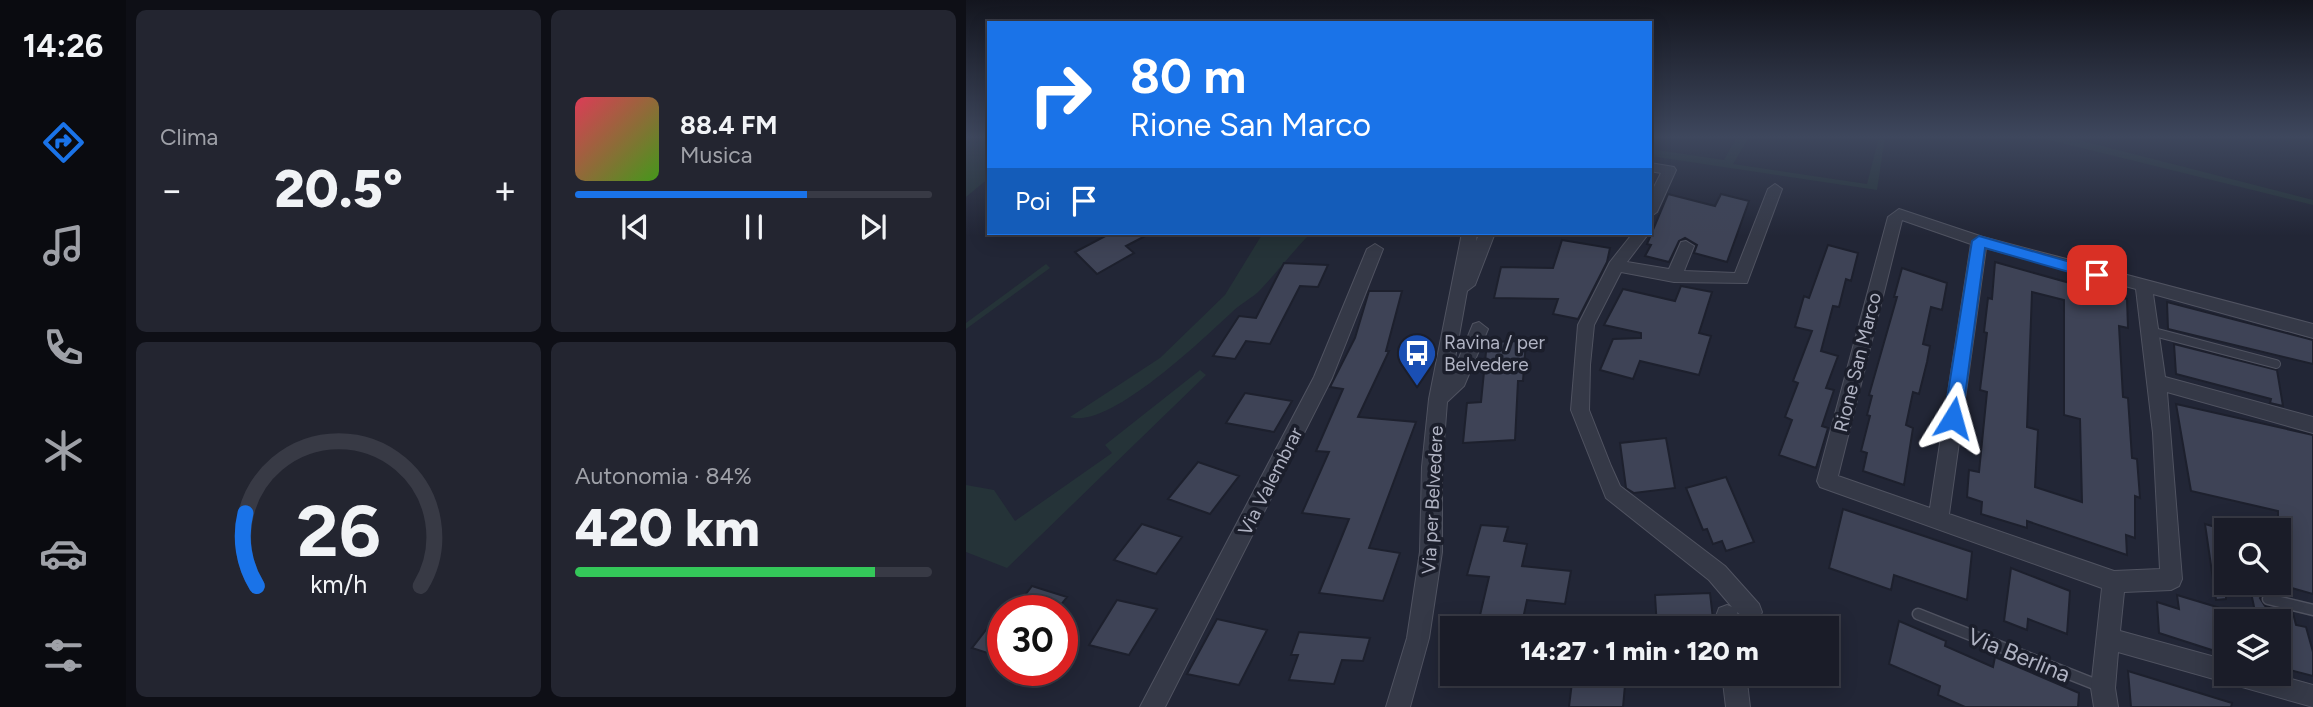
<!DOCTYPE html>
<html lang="it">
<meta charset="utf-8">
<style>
body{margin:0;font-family:Figtree,sans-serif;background:#232530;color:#f1f3f6;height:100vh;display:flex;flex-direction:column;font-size:26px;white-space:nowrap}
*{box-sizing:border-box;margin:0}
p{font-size:23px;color:#9fa1a8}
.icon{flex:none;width:38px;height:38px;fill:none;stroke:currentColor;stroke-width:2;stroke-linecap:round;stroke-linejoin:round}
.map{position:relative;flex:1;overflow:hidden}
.details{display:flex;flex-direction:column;gap:10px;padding:10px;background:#0e0f16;width:840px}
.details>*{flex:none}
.hud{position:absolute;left:21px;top:21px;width:665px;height:214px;border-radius:0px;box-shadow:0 4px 18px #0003,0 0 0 2px #383a45;background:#1a73e8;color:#fff;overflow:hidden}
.tools{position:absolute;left:1248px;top:518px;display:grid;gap:14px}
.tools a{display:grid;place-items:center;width:77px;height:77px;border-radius:0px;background:#1a1c28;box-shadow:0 4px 18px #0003,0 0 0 2px #383a45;font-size:35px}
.speed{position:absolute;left:21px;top:595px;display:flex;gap:14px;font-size:35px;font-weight:700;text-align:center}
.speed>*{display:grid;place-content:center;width:91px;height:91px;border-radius:50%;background:#1a1c28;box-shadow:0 4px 18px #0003,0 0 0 2px #383a45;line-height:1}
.speed .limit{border:10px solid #d22;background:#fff;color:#111}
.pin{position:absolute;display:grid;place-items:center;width:60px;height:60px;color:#fff;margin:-30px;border-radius:14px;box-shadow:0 4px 10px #0006}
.me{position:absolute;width:77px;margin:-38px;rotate:8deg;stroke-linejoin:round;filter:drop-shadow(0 0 5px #0008)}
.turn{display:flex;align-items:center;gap:24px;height:147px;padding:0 28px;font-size:32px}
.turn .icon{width:91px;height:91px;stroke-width:2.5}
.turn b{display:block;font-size:49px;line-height:60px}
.then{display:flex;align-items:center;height:66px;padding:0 28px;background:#0003;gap:14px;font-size:26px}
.big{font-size:52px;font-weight:800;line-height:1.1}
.details .tile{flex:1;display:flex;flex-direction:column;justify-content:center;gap:10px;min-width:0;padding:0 24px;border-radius:10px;background:#232530}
.details .dial{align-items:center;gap:0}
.dial svg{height:182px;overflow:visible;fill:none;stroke:#383a45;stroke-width:7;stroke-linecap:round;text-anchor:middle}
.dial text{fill:#f1f3f6;stroke:none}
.song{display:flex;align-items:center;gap:21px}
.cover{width:84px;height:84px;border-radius:10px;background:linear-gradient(135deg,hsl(350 70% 55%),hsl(100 70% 35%))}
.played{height:7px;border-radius:4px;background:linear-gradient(90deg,#1a73e8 65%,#383a45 65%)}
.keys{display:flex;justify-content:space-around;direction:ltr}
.heat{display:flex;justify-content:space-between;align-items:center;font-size:38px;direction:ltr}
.charge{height:10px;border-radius:5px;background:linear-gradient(90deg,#34c759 84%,#383a45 0)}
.details .tiles{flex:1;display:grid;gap:10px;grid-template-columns:repeat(2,1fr)}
.trip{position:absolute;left:474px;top:616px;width:399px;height:70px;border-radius:0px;background:#1a1c28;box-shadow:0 4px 18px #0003,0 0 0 2px #383a45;font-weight:800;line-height:70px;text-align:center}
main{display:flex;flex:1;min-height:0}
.dock{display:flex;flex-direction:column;width:126px;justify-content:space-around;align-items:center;background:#0a0b10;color:#9fa1a8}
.dock .icon{width:49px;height:49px}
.dock .active{color:#1a73e8}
.dock b{font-size:32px;color:#f1f3f6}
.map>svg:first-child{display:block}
.green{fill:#253338}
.building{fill:#3e4356;stroke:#1d202d;stroke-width:2;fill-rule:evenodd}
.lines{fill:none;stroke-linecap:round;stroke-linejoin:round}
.service-far1-casing{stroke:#505361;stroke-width:10}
.service-casing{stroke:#505361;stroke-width:13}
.minor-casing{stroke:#505361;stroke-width:2}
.service-far1{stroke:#353947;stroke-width:8}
.service{stroke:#353947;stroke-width:10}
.minor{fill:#353947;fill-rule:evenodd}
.route{fill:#1a73e8;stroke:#114b97;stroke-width:2}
.labels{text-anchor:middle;stroke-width:7;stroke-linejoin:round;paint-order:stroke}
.poi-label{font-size:19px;fill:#b0b3c3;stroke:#1b1e2b;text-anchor:start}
.street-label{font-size:19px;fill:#b0b3c3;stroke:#1b1e2b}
.near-street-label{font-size:23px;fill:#b0b3c3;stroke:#1b1e2b}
</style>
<main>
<nav class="dock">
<b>14:26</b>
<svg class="icon active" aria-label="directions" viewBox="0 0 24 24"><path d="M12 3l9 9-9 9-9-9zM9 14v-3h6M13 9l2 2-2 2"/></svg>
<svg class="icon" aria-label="music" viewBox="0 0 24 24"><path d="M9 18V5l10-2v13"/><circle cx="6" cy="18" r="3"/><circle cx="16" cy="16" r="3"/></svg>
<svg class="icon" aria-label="phone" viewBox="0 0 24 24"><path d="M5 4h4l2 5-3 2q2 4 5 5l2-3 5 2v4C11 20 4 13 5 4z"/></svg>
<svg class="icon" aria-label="climate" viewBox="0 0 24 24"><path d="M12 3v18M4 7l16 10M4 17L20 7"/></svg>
<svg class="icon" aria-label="car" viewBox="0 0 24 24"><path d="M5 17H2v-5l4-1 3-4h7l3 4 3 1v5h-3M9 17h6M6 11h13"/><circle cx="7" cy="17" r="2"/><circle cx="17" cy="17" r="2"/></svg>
<svg class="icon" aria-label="filters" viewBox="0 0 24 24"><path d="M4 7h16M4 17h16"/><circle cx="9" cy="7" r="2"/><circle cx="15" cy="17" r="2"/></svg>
</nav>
<section class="details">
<div class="tiles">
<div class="tile"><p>Clima</p>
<div class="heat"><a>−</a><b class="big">20.5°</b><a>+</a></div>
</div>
<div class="tile">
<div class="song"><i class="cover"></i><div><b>88.4 FM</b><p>Musica</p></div></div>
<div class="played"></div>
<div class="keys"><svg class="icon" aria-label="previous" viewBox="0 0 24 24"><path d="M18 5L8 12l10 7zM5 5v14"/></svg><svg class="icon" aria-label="pause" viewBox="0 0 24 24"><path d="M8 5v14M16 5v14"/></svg><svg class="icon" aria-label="next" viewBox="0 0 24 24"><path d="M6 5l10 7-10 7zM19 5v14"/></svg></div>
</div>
<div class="tile dial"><svg viewBox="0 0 100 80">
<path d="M14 69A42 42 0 1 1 86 69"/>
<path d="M14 69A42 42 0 0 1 9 37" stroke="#1a73e8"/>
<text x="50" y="56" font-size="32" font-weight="700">26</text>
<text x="50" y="72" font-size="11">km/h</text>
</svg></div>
<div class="tile"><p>Autonomia · 84%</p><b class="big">420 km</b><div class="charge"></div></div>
</div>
</section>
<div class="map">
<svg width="1347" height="707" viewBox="0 0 1347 707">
<rect width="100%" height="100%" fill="#222636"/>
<path class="green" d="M0,137H23V178L0,197Z
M771,137H783L767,164L901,184L913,137H919L911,190L684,156V149L758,160Z
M1071,137H1101L1347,200V205Z
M297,233H345C327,251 312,271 295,289C287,298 275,303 266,312C238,338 143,430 104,417L194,358L259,295Z
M80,264L84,268L0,329V323Z
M234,370L240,375L41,568L0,552V485L28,490L49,521L146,453L139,445Z"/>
<path class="building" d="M702,194L749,206L755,194L783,201L761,262L728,253L731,245L719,238L713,241L703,262L679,256L685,245L681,244Z
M145,233H185L160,246L168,253L131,274L109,252Z
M596,240L644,248L641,262L612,319L587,314L592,299L528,298L535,267L587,268Z
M862,245L892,253L885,281L880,279L873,307L867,306L855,351L872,356L860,388L868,390L856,426L862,428L850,468L813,455L826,420L819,417L832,383L827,381L846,331L829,327L838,296L843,298Z
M1029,262L1161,299L1162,328L1153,326L1157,397L1162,398L1166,458L1171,459L1174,498L1169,496V538L1160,535L1161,555L1061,521V528L1015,514L1016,502L1001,497L1003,470L1013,472L1021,392L1014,390L1021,333L1018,332L1022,298L1026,299ZM1066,292L1098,300V415L1114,419L1116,502L1069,487L1072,430L1061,427Z
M318,263L362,265L352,287L334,286L304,344L280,341L269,359L247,356L273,316L290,318Z
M936,268L981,283L976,310L965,307L957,344L964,346L961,362L953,394L947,392L940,425L947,428L938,485L897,471L901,453L895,451L904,416L901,415L906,396L903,395L931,297H928Z
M715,286L746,292L733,333L745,336L733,375L674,361L667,379L634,370L647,339L675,338V333L638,325L657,289L709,301Z
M403,291H436L420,351H423L392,417L450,422L403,548L434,553L417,601L353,593L383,519L336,513L363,452L350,451L377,389L364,387L389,338Z
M1201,302L1347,340V364L1202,329Z
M560,341L557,381H552L549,440L497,443L501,403L515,402L521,342Z
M1208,344L1311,370L1317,406L1304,403L1305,399L1210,374Z
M279,393L326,401L308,432L260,423Z
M1210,404L1347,435V594L1322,587L1324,596L1300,591L1294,598L1299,606L1327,613L1330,625L1340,627L1347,652V676L1312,667V621H1291L1283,583H1312V511L1225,491Z
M700,438L709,488L668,493L660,488L654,443Z
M232,462L273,476L244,514L202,499Z
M760,477L788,542L760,551L756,541L747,544L741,529L737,530L720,488Z
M877,509L1006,552L1001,600L928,575L925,590L863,568Z
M176,524L216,537L190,574L148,560Z
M1239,524L1260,530V599L1250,600Z
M515,525L542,527L538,541L561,544L556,566L605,571L599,604L561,600L555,628H511L523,577L501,575Z
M1045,568L1104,591L1101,634L1062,619L1061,630L1038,621Z
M66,586L101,597L90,611H47Z
M744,593L748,628H691L689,595Z
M1211,595L1284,617L1283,621H1249L1252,652L1193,633L1191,602L1213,609Z
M151,600L191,609L163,655L123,645Z
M37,608V658L6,648Z
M251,619L301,630L273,685L221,674Z
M933,621L980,641L979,646L1027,667L1029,657L1113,693L1112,707H999L972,695L974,686L923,664Z
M333,632L404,638L397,661L376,660L368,684L323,680L332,655H325Z
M1162,671L1266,703L1265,707H1165Z
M607,674H660L657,707H603Z"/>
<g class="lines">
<g class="service-far1-casing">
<path id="service-far1" d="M1184,331L1310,364"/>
</g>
<g class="service-casing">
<path id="service" d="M1302,599L1347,610
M952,614L1136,687"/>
</g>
<g class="minor-casing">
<path id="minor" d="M684,163L708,167L710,170L691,212L684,217V195L695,173L684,171Z
M809,184L816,189L781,283L708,282L655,272L628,325L624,365L623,410L645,466L654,486L759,566L793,604L796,612L793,620L785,623L771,612L774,628H752L750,616L753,608L761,605L766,607L743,580L640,498L605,410L612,325L644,262L667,233H683L661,262L703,269L715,242L720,241L728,246L718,271L769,273L802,189Z
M933,209L1017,237L1347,324V338L1187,294L1199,377L1347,417V433L1201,392L1216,579L1213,586L1205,590L1158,592L1154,631L1260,660V674H1307L1347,685V707L1152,652L1149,688L1152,707H1128L1125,688L1136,588L854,487L851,481L922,217ZM936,220L1005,244L964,508L872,476ZM1020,248L1170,289L1187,433L1194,569L1148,571L983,514Z
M496,233H511L510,241L514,233H529L509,285L501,291L486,375L507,324L513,322L522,329L498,386L481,402L476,467V552L463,638L444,707H420L441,638L454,552L456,467L463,399Z
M409,244L417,249L366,378L199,707H174L348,377L401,249Z
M756,674H780L784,707H760Z"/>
</g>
<use href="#service-far1" class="service-far1"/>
<use href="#service" class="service"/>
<use href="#minor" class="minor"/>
</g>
<linearGradient id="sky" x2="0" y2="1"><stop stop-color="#13151e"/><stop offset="0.58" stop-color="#3e475d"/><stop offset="1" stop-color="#3e475d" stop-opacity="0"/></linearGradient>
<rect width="1347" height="236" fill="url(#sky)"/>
<path class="route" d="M1013,236L1136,271L1138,275L1131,280L1019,248L996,418L987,425L978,418L1006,241Z"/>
<defs>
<g id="bus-pin" transform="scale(2.0125)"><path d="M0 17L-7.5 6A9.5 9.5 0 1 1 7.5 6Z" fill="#1a4fb4" stroke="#1b1e2b"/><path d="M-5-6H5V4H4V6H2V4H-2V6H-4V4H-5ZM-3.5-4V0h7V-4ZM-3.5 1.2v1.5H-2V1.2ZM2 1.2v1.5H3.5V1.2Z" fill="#fff"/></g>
</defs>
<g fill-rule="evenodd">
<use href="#bus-pin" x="451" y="353"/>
</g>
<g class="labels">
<g class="poi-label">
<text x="478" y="349">Ravina / per<tspan x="478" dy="22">Belvedere</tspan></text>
</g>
<g class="street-label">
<text transform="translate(891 362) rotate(-76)" y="7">Rione San Marco</text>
<text transform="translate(304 481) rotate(-63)" y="7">Via Valembrar</text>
<text transform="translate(466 500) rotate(-87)" y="7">Via per Belvedere</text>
</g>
<g class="near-street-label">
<text transform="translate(1053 655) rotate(22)" y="8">Via Berlina</text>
</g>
</g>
</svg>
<div class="tools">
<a><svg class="icon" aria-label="search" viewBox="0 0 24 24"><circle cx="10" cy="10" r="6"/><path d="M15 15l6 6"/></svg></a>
<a><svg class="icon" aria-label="layers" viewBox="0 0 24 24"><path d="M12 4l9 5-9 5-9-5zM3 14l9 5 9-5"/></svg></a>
</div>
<div class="speed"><div class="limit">30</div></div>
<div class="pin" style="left:1131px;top:275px;background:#d93025"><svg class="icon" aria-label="arrive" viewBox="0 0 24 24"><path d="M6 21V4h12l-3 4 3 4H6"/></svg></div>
<svg class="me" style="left:987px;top:418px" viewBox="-20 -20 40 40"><path d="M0-17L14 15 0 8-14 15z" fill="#1a73e8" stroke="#fff" stroke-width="4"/></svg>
<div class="trip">14:27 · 1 min · 120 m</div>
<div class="hud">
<div class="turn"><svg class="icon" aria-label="right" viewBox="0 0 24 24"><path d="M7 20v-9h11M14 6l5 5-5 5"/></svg><div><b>80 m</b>Rione San Marco</div></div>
<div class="then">Poi<svg class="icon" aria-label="arrive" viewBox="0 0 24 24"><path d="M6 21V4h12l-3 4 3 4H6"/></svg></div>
</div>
</div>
</main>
